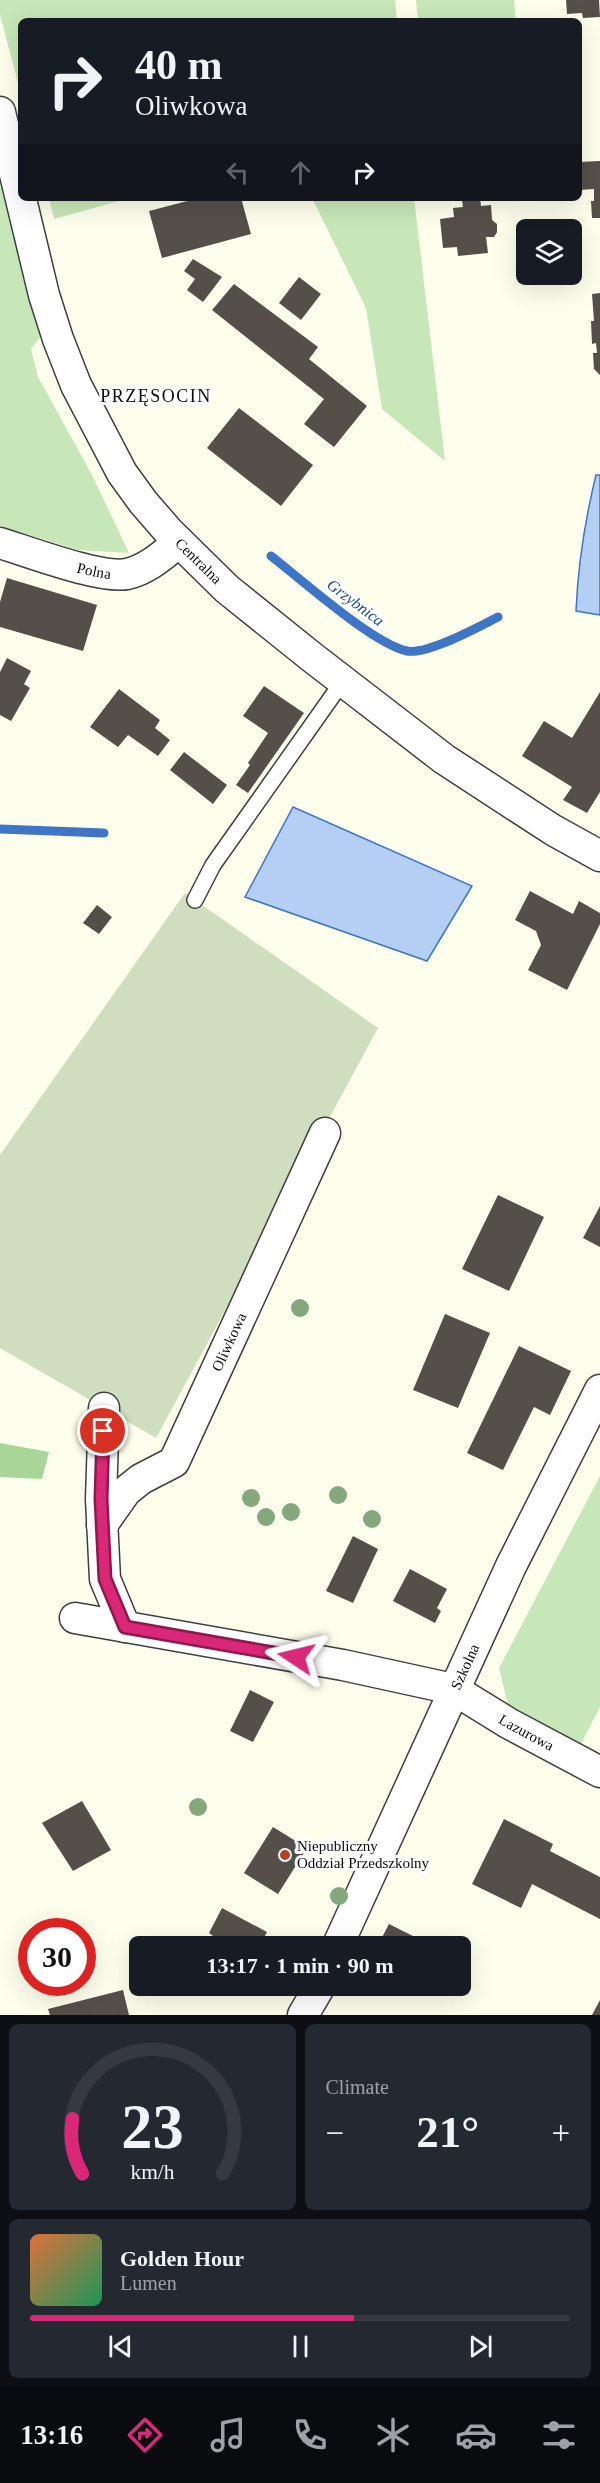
<!DOCTYPE html>
<meta charset="utf-8">
<style>
body{margin:0;font-family:"Times New Roman",serif;background:#242831;color:#f1f3f6;height:100vh;display:flex;flex-direction:column;font-size:22px;white-space:nowrap}
*{box-sizing:border-box;margin:0}
p{font-size:20px;color:#9ea1a6}
.icon{flex:none;width:33px;height:33px;fill:none;stroke:currentColor;stroke-width:2;stroke-linecap:round;stroke-linejoin:round}
.map{position:relative;height:2015px;overflow:hidden}
.drawer{display:flex;flex-direction:column;gap:9px;padding:9px;background:#0d0f14;flex:1}
.drawer>*{flex:none}
.hud{position:absolute;left:18px;top:18px;width:564px;height:183px;border-radius:9px;box-shadow:0 6px 24px #0002;background:#171b24;color:#f1f3f6;overflow:hidden}
.buttons{position:absolute;left:516px;top:219px;display:grid;gap:12px}
.buttons a{display:grid;place-items:center;width:66px;height:66px;border-radius:9px;background:#171b24;box-shadow:0 6px 24px #0002;font-size:30px}
.speed{position:absolute;left:18px;top:1918px;display:flex;gap:12px;font-size:30px;font-weight:700;text-align:center}
.speed>*{display:grid;place-content:center;width:78px;height:78px;border-radius:50%;background:#171b24;box-shadow:0 6px 24px #0002;line-height:1}
.speed .limit{border:9px solid #d22;background:#fff;color:#111}
.pin{position:absolute;display:grid;place-items:center;width:51px;height:51px;color:#fff;margin:-26px;border:3px solid #fff;border-radius:50%;box-shadow:0 2px 6px #0007}
.me{position:absolute;width:66px;margin:-33px;rotate:280deg;stroke-linejoin:round;filter:drop-shadow(0 0 4px #0008)}
.turn{display:flex;align-items:center;gap:21px;height:126px;padding:0 18px;font-size:27px}
.turn .icon{width:78px;height:78px;stroke-width:2.5}
.turn b{display:block;font-size:42px;line-height:51px}
.lanes{display:flex;align-items:center;height:57px;padding:0 18px;background:#0003;justify-content:center;gap:30px;direction:ltr}
.lanes .off{opacity:.35}
.big{font-size:45px;font-weight:700;line-height:1.1}
.drawer .tile{flex:1;display:flex;flex-direction:column;justify-content:center;gap:9px;min-width:0;padding:0 21px;border-radius:9px;background:#242831}
.drawer .dial{align-items:center;gap:0}
.dial svg{height:156px;overflow:visible;fill:none;stroke:#363941;stroke-width:7;stroke-linecap:round;text-anchor:middle}
.dial text{fill:#f1f3f6;stroke:none}
.song{display:flex;align-items:center;gap:18px}
.cover{width:72px;height:72px;border-radius:9px;background:linear-gradient(135deg,hsl(20 70% 55%),hsl(150 70% 35%))}
.played{height:6px;border-radius:3px;background:linear-gradient(90deg,#db2777 60%,#363941 60%)}
.keys{display:flex;justify-content:space-around;direction:ltr}
.heat{display:flex;justify-content:space-between;align-items:center;font-size:33px;direction:ltr}
.drawer .tiles{flex:1;display:grid;gap:9px;grid-template-columns:1fr 1fr}
.tile:last-child{grid-column:span 2}
.trip{position:absolute;left:129px;top:1936px;width:342px;height:60px;border-radius:9px;background:#171b24;box-shadow:0 6px 24px #0002;font-weight:700;line-height:60px;text-align:center}
.menu{display:flex;height:96px;justify-content:space-around;align-items:center;background:#090b0e;color:#9ea1a6}
.menu .icon{width:42px;height:42px}
.menu .current{color:#db2777}
.menu b{font-size:27px;color:#f1f3f6}
.map>svg:first-child{display:block}
.green{fill:#c7e7b8}
.forest{fill:#a8d698}
.cemetery{fill:#cedebf}
.water{fill:#b4cff3;stroke:#3e75c6;stroke-width:1.5}
.lines{fill:none;stroke-linecap:round;stroke-linejoin:round}
.stream{stroke:#3e75c6;stroke-width:9}
.building{fill:#545049}
.lane-casing{stroke:#3f3f3f;stroke-width:18}
.street-casing{stroke:#3f3f3f;stroke-width:33}
.lane{stroke:#fff;stroke-width:15}
.street{stroke:#fff;stroke-width:30}
.tree{fill:#84a87c}
.route-casing{stroke:#8e194d;stroke-width:15}
.route{stroke:#db2777;stroke-width:10}
.poi-dot{fill:#b5402b;stroke:#fff;stroke-width:2}
.labels{text-anchor:middle;stroke-width:6;stroke-linejoin:round;paint-order:stroke}
.street-label{font-size:15px;fill:#0c0c0c;stroke:#fff}
.poi-label{font-size:15px;fill:#0c0c0c;stroke:#fff;text-anchor:start}
.water-label{font-size:16px;font-style:italic;fill:#1c4998;stroke:#fff}
.quarter-label{font-size:18px;letter-spacing:1.5px;fill:#0c0c0c;stroke:#fff}
</style>
<div class="map">
<svg width="600" height="2015" viewBox="0 0 600 2015">
<rect width="100%" height="100%" fill="#fefeec"/>
<path class="green" d="M0,0H395L397,21H21V94L0,15Z
M416,0H514L516,21H418Z
M0,184L41,336L31,349L38,377L92,475L129,553L78,550L0,526Z
M49,198H130L54,219Z
M312,198H414L445,461L382,409L366,308Z
M600,1476V1707L581,1744L508,1704L499,1668Z"/>
<path class="forest" d="M0,1443L49,1452L42,1479L0,1477Z"/>
<path class="cemetery" d="M185,893L378,1028L156,1438L0,1348V1155Z"/>
<path class="water" d="M596,475H600V615L576,611C578,564 585,520 596,475Z
M293,807L472,886L427,961L245,897Z"/>
<g class="lines">
<path class="stream" d="M271,556C302,580 372,643 407,651C427,655 478,627 498,617
M0,829L104,833"/>
</g>
<path class="building" d="M566,0H599L600,17L583,18L582,13L567,14Z
M600,161V218H592L591,201H594V189L579,190V162Z
M199,198H241L251,234L162,258L149,211Z
M480,198L481,206L491,205L492,220L497,224V232L494,237H486L488,253L458,256L457,247L443,248L440,219L454,217L453,208L463,207L462,200Z
M193,259L222,277L203,302L187,290L195,279L184,271Z
M299,277L321,294L301,320L279,303Z
M234,284L318,347L309,359L367,406L334,447L304,424L324,399L212,310Z
M600,293V375L594,369L593,353H597L596,343L592,344L591,321H594L592,294Z
M239,408L313,465L281,506L207,448Z
M7,578L97,605L83,651L0,627V602Z
M7,658L31,671L24,684L30,688L11,721L0,715V672Z
M264,686L304,713L248,793L236,785L250,765L248,763L268,733L243,716Z
M119,689L160,720L155,728L170,740L158,756L128,735L118,747L90,727Z
M600,692V792L587,813L563,800L572,787L522,756L544,721L572,738Z
M184,752L227,785L213,804L170,770Z
M530,891L573,914L579,901L600,913V924L567,990L528,970L541,945L536,931L515,920Z
M97,905L112,917L99,934L83,923Z
M498,1195L544,1217L509,1291L462,1269Z
M600,1206V1247L583,1238Z
M445,1314L490,1333L458,1408L413,1390Z
M519,1346L571,1371L550,1415L534,1407L503,1470L467,1453Z
M353,1536L378,1549L353,1603L326,1591Z
M410,1569L447,1589L437,1608L441,1611L435,1623L393,1601Z
M250,1690L274,1702L253,1742L230,1731Z
M82,1801L111,1850L73,1871L42,1823Z
M504,1819L553,1844L550,1851L600,1877V1919L532,1884L521,1908L472,1884Z
M273,1827L307,1848L278,1894L244,1873Z
M222,1908L267,1932L259,1947H207L213,1936L209,1933Z
M389,1924L423,1941L421,1947H377Z
M123,1990L129,2015H50L48,2009Z
M600,2000V2015H592Z"/>
<g class="lines">
<g class="lane-casing">
<path id="lane" d="M195,900L213,865L343,681"/>
</g>
<g class="street-casing">
<g id="street">
<path id="s1" d="M0,112L44,295L58,339L76,385L122,473L143,502L169,532L227,589L313,658L444,759L553,830L600,856"/>
<path id="s2" d="M0,543C29,552 101,579 127,574C147,570 164,554 179,542"/>
<path d="M104,1408L101,1499L105,1579L125,1627"/>
<path id="s3" d="M102,1525L126,1491L141,1479L174,1462L325,1133"/>
<path id="s4" d="M75,1618L343,1665L453,1689L508,1723L600,1772"/>
<path id="s5" d="M337,1947L511,1566L600,1390"/>
<path d="M303,2015L320,1986"/>
</g>
</g>
<use href="#lane" class="lane"/>
<use href="#street" class="street"/>
</g>
<g class="tree">
<circle cx="300" cy="1308" r="9"/>
<circle cx="338" cy="1495" r="9"/>
<circle cx="251" cy="1498" r="9"/>
<circle cx="291" cy="1512" r="9"/>
<circle cx="266" cy="1517" r="9"/>
<circle cx="372" cy="1519" r="9"/>
<circle cx="198" cy="1807" r="9"/>
<circle cx="339" cy="1896" r="9"/>
</g>
<g class="lines">
<g class="route-casing">
<path id="route" d="M103,1431L101,1499L105,1579L125,1627L296,1657"/>
</g>
<use href="#route" class="route"/>
</g>
<circle class="poi-dot" cx="285" cy="1855" r="6"/>
<g class="labels">
<g class="street-label">
<text dy="5" stroke="none"><textPath href="#s1" startOffset="500">Centralna</textPath></text>
<text dy="5" stroke="none"><textPath href="#s2" startOffset="98">Polna</textPath></text>
<text dy="5" stroke="none"><textPath href="#s3" startOffset="230">Oliwkowa</textPath></text>
<text dy="5" stroke="none"><textPath href="#s5" startOffset="308">Szkolna</textPath></text>
<text dy="5" stroke="none"><textPath href="#s4" startOffset="470">Lazurowa</textPath></text>
</g>
<g class="poi-label">
<text x="297" y="1851">Niepubliczny<tspan x="297" dy="17">Oddział Przedszkolny</tspan></text>
</g>
<g class="water-label">
<text transform="translate(356 602) rotate(37)" y="6">Grzybnica</text>
</g>
<g class="quarter-label">
<text x="156" y="402">PRZĘSOCIN</text>
</g>
</g>
</svg>
<div class="buttons">
<a><svg class="icon" aria-label="layers" viewBox="0 0 24 24"><path d="M12 4l9 5-9 5-9-5zM3 14l9 5 9-5"/></svg></a>
</div>
<div class="speed"><div class="limit">30</div></div>
<div class="pin" style="left:103px;top:1431px;background:#d93025"><svg class="icon" aria-label="arrive" viewBox="0 0 24 24"><path d="M6 21V4h12l-3 4 3 4H6"/></svg></div>
<svg class="me" style="left:296px;top:1657px" viewBox="-20 -20 40 40"><path d="M0-17L14 15 0 8-14 15z" fill="#db2777" stroke="#fff" stroke-width="4"/></svg>
<div class="trip">13:17 · 1 min · 90 m</div>
<div class="hud">
<div class="turn"><svg class="icon" aria-label="right" viewBox="0 0 24 24"><path d="M7 20v-9h11M14 6l5 5-5 5"/></svg><div><b>40 m</b>Oliwkowa</div></div>
<div class="lanes"><svg class="icon off" aria-label="left" viewBox="0 0 24 24"><path d="M17 20v-9H6M10 6l-5 5 5 5"/></svg><svg class="icon off" aria-label="ahead" viewBox="0 0 24 24"><path d="M12 20V5M6 11l6-6 6 6"/></svg><svg class="icon" aria-label="right" viewBox="0 0 24 24"><path d="M7 20v-9h11M14 6l5 5-5 5"/></svg></div>
</div>
</div>
<section class="drawer">
<div class="tiles">
<div class="tile dial"><svg viewBox="0 0 100 80">
<path d="M14 69A42 42 0 1 1 86 69"/>
<path d="M14 69A42 42 0 0 1 9 41" stroke="#db2777"/>
<text x="50" y="56" font-size="32" font-weight="700">23</text>
<text x="50" y="72" font-size="11">km/h</text>
</svg></div>
<div class="tile"><p>Climate</p>
<div class="heat"><a>−</a><b class="big">21°</b><a>+</a></div>
</div>
<div class="tile">
<div class="song"><i class="cover"></i><div><b>Golden Hour</b><p>Lumen</p></div></div>
<div class="played"></div>
<div class="keys"><svg class="icon" aria-label="previous" viewBox="0 0 24 24"><path d="M18 5L8 12l10 7zM5 5v14"/></svg><svg class="icon" aria-label="pause" viewBox="0 0 24 24"><path d="M8 5v14M16 5v14"/></svg><svg class="icon" aria-label="next" viewBox="0 0 24 24"><path d="M6 5l10 7-10 7zM19 5v14"/></svg></div>
</div>
</div>
</section>
<nav class="menu">
<b>13:16</b>
<svg class="icon current" aria-label="directions" viewBox="0 0 24 24"><path d="M12 3l9 9-9 9-9-9zM9 14v-3h6M13 9l2 2-2 2"/></svg>
<svg class="icon" aria-label="music" viewBox="0 0 24 24"><path d="M9 18V5l10-2v13"/><circle cx="6" cy="18" r="3"/><circle cx="16" cy="16" r="3"/></svg>
<svg class="icon" aria-label="phone" viewBox="0 0 24 24"><path d="M5 4h4l2 5-3 2q2 4 5 5l2-3 5 2v4C11 20 4 13 5 4z"/></svg>
<svg class="icon" aria-label="climate" viewBox="0 0 24 24"><path d="M12 3v18M4 7l16 10M4 17L20 7"/></svg>
<svg class="icon" aria-label="car" viewBox="0 0 24 24"><path d="M5 17H2v-5l4-1 3-4h7l3 4 3 1v5h-3M9 17h6M6 11h13"/><circle cx="7" cy="17" r="2"/><circle cx="17" cy="17" r="2"/></svg>
<svg class="icon" aria-label="filters" viewBox="0 0 24 24"><path d="M4 7h16M4 17h16"/><circle cx="9" cy="7" r="2"/><circle cx="15" cy="17" r="2"/></svg>
</nav>
